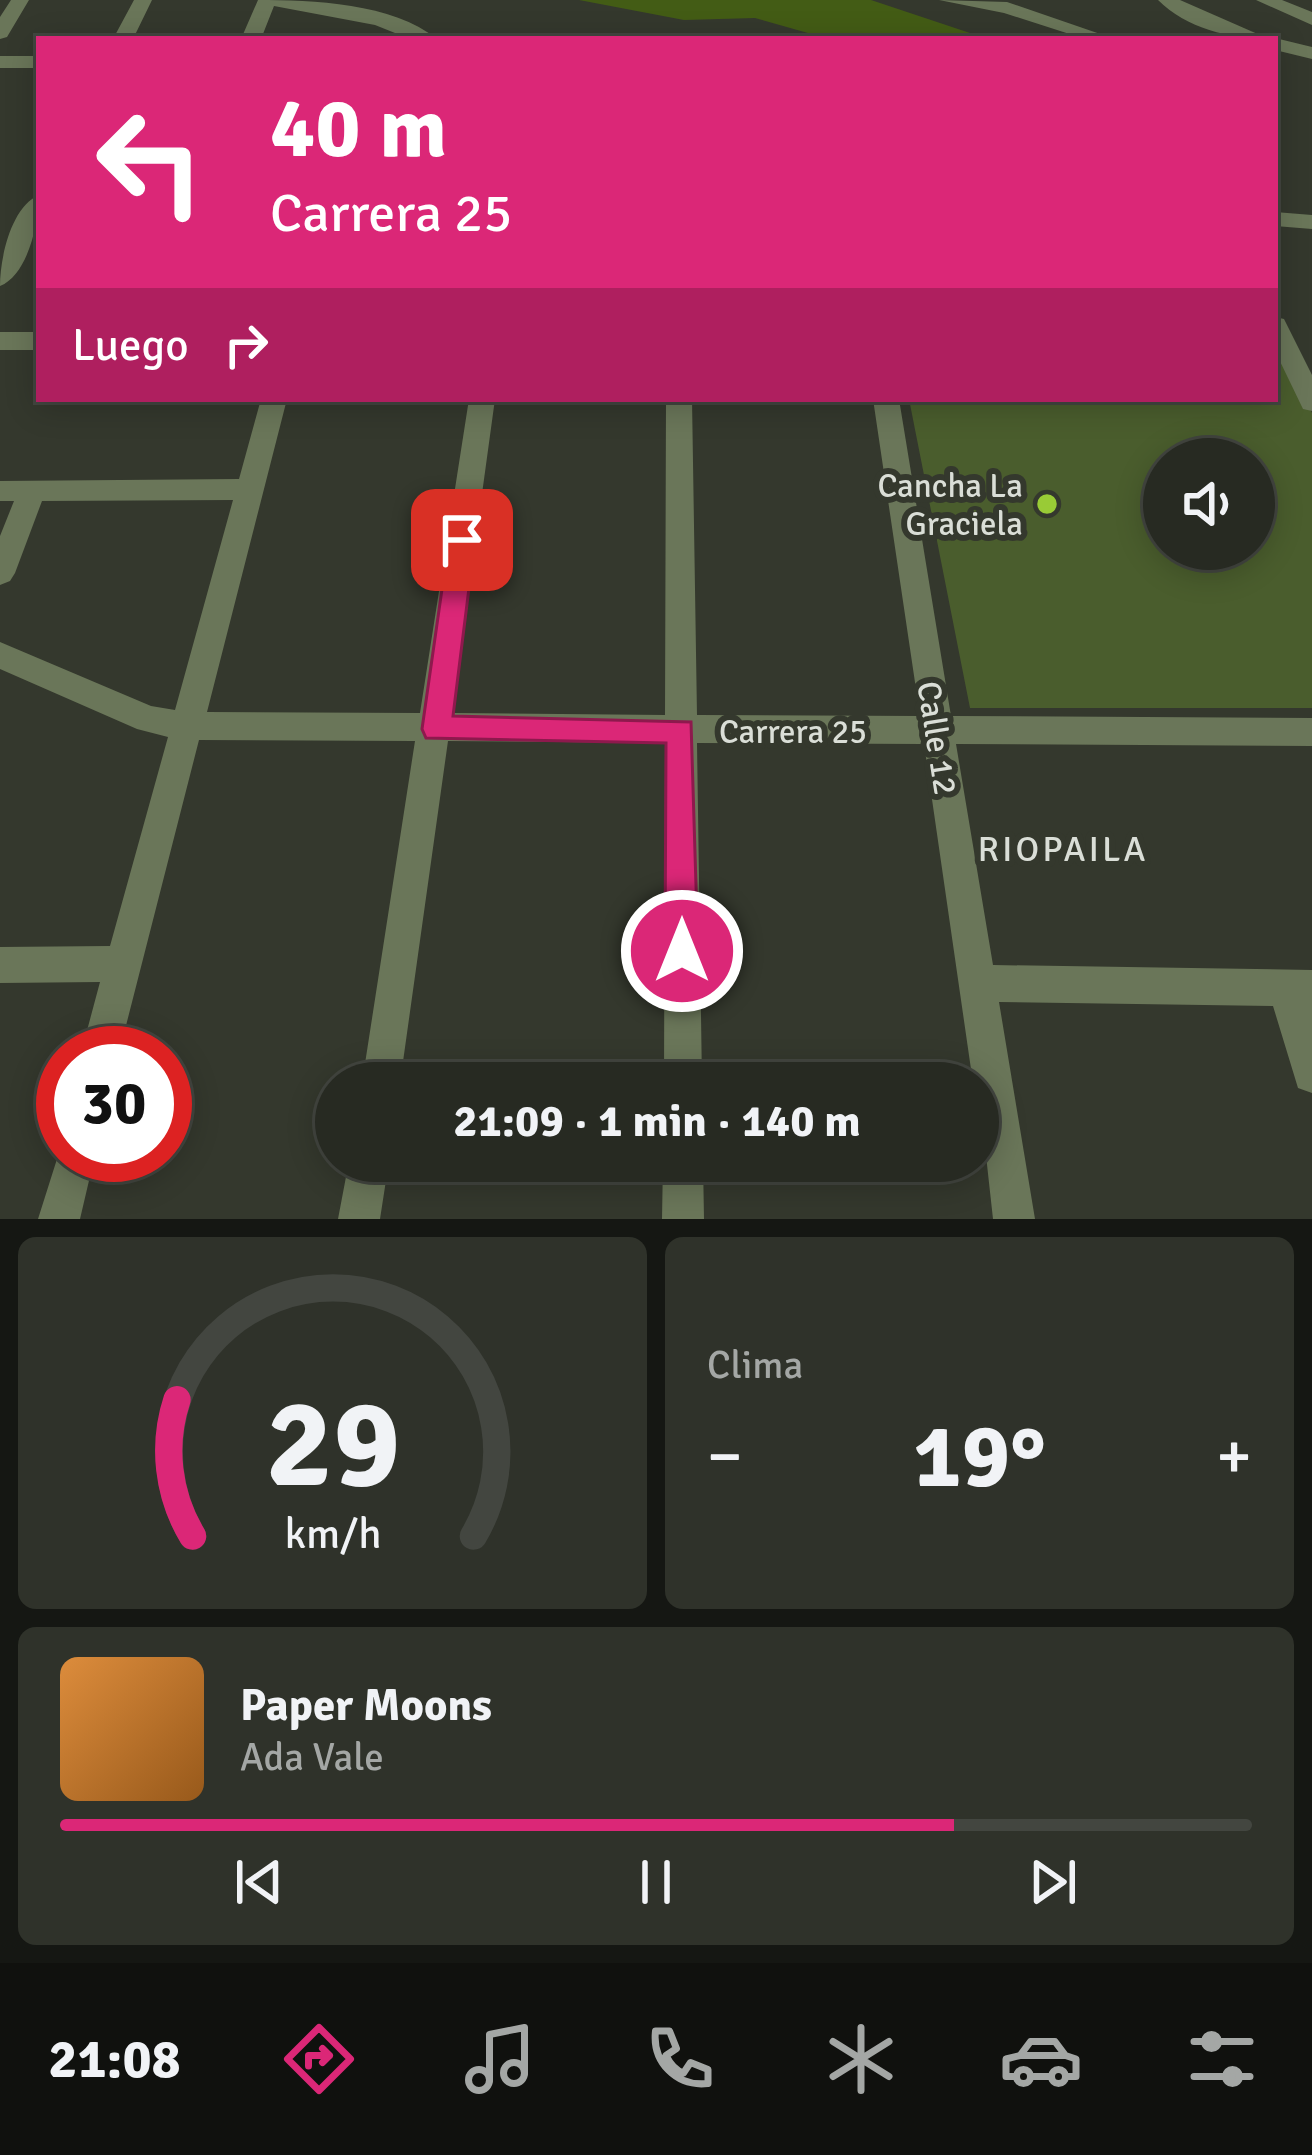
<!DOCTYPE html>
<html lang="es">
<meta charset="utf-8">
<style>
body{margin:0;font-family:Signika,sans-serif;background:#2f322a;color:#f1f3f6;height:100vh;display:flex;flex-direction:column;font-size:45px;white-space:nowrap}
*{box-sizing:border-box;margin:0}
p{font-size:39px;color:#a4a7a5}
.icon{flex:none;width:66px;height:66px;fill:none;stroke:currentColor;stroke-width:2;stroke-linecap:round;stroke-linejoin:round}
.map{position:relative;height:1219px;overflow:hidden}
.panel{display:flex;flex-direction:column;gap:18px;padding:18px;background:#151713;flex:1}
.panel>*{flex:none}
.top-card{position:absolute;left:36px;top:36px;width:1242px;height:366px;border-radius:0px;box-shadow:0 6px 30px #0003,0 0 0 3px #434640;background:#db2777;color:#fff;overflow:hidden}
.buttons{position:absolute;left:1143px;top:438px;display:grid;gap:24px}
.buttons a{display:grid;place-items:center;width:132px;height:132px;border-radius:50%;background:#272a22;box-shadow:0 6px 30px #0003,0 0 0 3px #434640;font-size:60px}
.speed{position:absolute;left:36px;top:1026px;display:flex;gap:24px;font-size:60px;font-weight:700;text-align:center}
.speed>*{display:grid;place-content:center;width:156px;height:156px;border-radius:50%;background:#272a22;box-shadow:0 6px 30px #0003,0 0 0 3px #434640;line-height:1}
.speed .limit{border:18px solid #d22;background:#fff;color:#111}
.pin{position:absolute;display:grid;place-items:center;width:102px;height:102px;color:#fff;margin:-51px;border-radius:24px;box-shadow:0 6px 18px #0006}
.me{position:absolute;width:132px;margin:-66px;rotate:0deg;stroke-linejoin:round;filter:drop-shadow(0 0 9px #0008)}
.turn{display:flex;align-items:center;gap:42px;height:252px;padding:0 36px;font-size:54px}
.turn .icon{width:156px;height:156px;stroke-width:2.5}
.turn b{display:block;font-size:84px;line-height:102px}
.then{display:flex;align-items:center;height:114px;padding:0 36px;background:#0003;gap:24px;font-size:45px}
.big{font-size:90px;font-weight:700;line-height:1.1}
.panel .tile{flex:1;display:flex;flex-direction:column;justify-content:center;gap:18px;min-width:0;padding:0 42px;border-radius:18px;background:#2f322a}
.panel .dial{align-items:center;gap:0}
.dial svg{height:312px;overflow:visible;fill:none;stroke:#434640;stroke-width:7;stroke-linecap:round;text-anchor:middle}
.dial text{fill:#f1f3f6;stroke:none}
.song{display:flex;align-items:center;gap:36px}
.cover{width:144px;height:144px;border-radius:18px;background:linear-gradient(135deg,hsl(30 70% 55%),hsl(30 70% 35%))}
.played{height:12px;border-radius:6px;background:linear-gradient(90deg,#db2777 75%,#434640 75%)}
.keys{display:flex;justify-content:space-around;direction:ltr}
.heat{display:flex;justify-content:space-between;align-items:center;font-size:66px;direction:ltr}
.panel .tiles{flex:1;display:grid;gap:18px;grid-template-columns:1fr 1fr}
.tile:last-child{grid-column:span 2}
.trip{position:absolute;left:315px;top:1062px;width:684px;height:120px;border-radius:60px;background:#272a22;box-shadow:0 6px 30px #0003,0 0 0 3px #434640;font-weight:700;line-height:120px;text-align:center}
.tab-bar{display:flex;height:192px;justify-content:space-around;align-items:center;background:#10110e;color:#a4a7a5}
.tab-bar .icon{width:84px;height:84px}
.tab-bar .current{color:#db2777}
.tab-bar b{font-size:54px;color:#f1f3f6}
.map>svg:first-child{display:block}
.green{fill:#4a5d2d;fill-rule:evenodd}
.water{fill:#435c15}
.lines{fill:none;stroke-linecap:round;stroke-linejoin:round}
.minor{fill:#6a7659;fill-rule:evenodd}
.route{fill:#db2777;stroke:#8e194d;stroke-width:3}
.poi-dot{fill:#99cb36;stroke:#34382d;stroke-width:4.5}
.labels{text-anchor:middle;stroke-width:12;stroke-linejoin:round;paint-order:stroke}
.poi-label{font-size:33px;fill:#daded7;stroke:#34382d;text-anchor:end}
.street-label{font-size:33px;fill:#daded7;stroke:#34382d}
.neighbourhood-label{font-size:36px;letter-spacing:3px;fill:#daded7;stroke:#34382d}
</style>
<div class="map">
<svg width="1312" height="1219" viewBox="0 0 1312 1219">
<rect width="100%" height="100%" fill="#34382d"/>
<path class="green" d="M1275,351H1284L1312,413V708H970L909,399H1275ZM1164,459H1254V549H1164Z"/>
<path class="water" d="M579,0H871L988,39H829L755,18L684,20Z"/>
<g class="lines">
<path class="minor" d="M11,0H29L7,37L0,39V17Z
M134,0H152L133,39H113Z
M258,0C312,0 393,3 437,39H410L375,25L274,6L261,39H241Z
M939,0L1007,2L1106,36L1085,39L1004,13Z
M1158,0H1180L1269,39C1230,39 1186,28 1158,0Z
M1256,0H1282L1312,12V25Z
M1275,38L1312,47V59L1275,50Z
M0,56H39V68H0Z
M39,195C39,222 28,275 0,286C0,258 11,207 39,195Z
M1275,212L1312,215V229L1275,226Z
M1275,317L1284,319L1312,375V411L1303,409L1275,351Z
M0,332H39V350H0Z
M261,399H287L207,712L420,713L469,399H495L452,713L665,715L666,399H692L697,715L920,716L873,399H899L951,716L1312,718V746L956,744L993,965L1312,970V1093L1298,1088L1273,1006L999,1002L1035,1219H993L978,1083H973L924,744L697,743L702,1083H664L665,743L448,741L400,1083H362L415,741L199,740L119,1053H81L100,982L0,983V947L110,946L168,737L137,729L0,669V642L151,706L175,710L233,500L42,501L15,573L10,581L0,585V536L14,501H0V481L239,479Z
M63,1140V1155H95L80,1219H38Z
M349,1161H389L380,1219H338Z
M663,1161H703L704,1219H662Z"/>
</g>
<path class="route" d="M462,530L475,540L453,716L691,722L698,951L694,962L682,967L670,962L665,951L666,743L426,738L422,729L449,540Z"/>
<circle class="poi-dot" cx="1047" cy="504" r="12"/>
<g class="labels">
<g class="poi-label">
<text x="1023" y="497">Cancha La<tspan x="1023" dy="38">Graciela</tspan></text>
</g>
<g class="street-label">
<text x="793" y="743">Carrera 25</text>
<text transform="translate(938 738) rotate(81)" y="12">Calle 12</text>
</g>
<g class="neighbourhood-label">
<text x="1063" y="861">RIOPAILA</text>
</g>
</g>
</svg>
<div class="buttons">
<a><svg class="icon" aria-label="sound" viewBox="0 0 24 24"><path d="M4 9h4l5-4v14l-5-4H4zM17 9q2 3 0 6"/></svg></a>
</div>
<div class="speed"><div class="limit">30</div></div>
<div class="pin" style="left:462px;top:540px;background:#d93025"><svg class="icon" aria-label="arrive" viewBox="0 0 24 24"><path d="M6 21V4h12l-3 4 3 4H6"/></svg></div>
<svg class="me" style="left:682px;top:951px" viewBox="-20 -20 40 40"><circle r="17" fill="#db2777" stroke="#fff" stroke-width="3"/><path d="M0-11L8 9 0 5-8 9z" fill="#fff"/></svg>
<div class="trip">21:09 · 1 min · 140 m</div>
<div class="top-card">
<div class="turn"><svg class="icon" aria-label="left" viewBox="0 0 24 24"><path d="M17 20v-9H6M10 6l-5 5 5 5"/></svg><div><b>40 m</b>Carrera 25</div></div>
<div class="then">Luego<svg class="icon" aria-label="right" viewBox="0 0 24 24"><path d="M7 20v-9h11M14 6l5 5-5 5"/></svg></div>
</div>
</div>
<section class="panel">
<div class="tiles">
<div class="tile dial"><svg viewBox="0 0 100 80">
<path d="M14 69A42 42 0 1 1 86 69"/>
<path d="M14 69A42 42 0 0 1 10 34" stroke="#db2777"/>
<text x="50" y="56" font-size="32" font-weight="700">29</text>
<text x="50" y="72" font-size="11">km/h</text>
</svg></div>
<div class="tile"><p>Clima</p>
<div class="heat"><a>−</a><b class="big">19°</b><a>+</a></div>
</div>
<div class="tile">
<div class="song"><i class="cover"></i><div><b>Paper Moons</b><p>Ada Vale</p></div></div>
<div class="played"></div>
<div class="keys"><svg class="icon" aria-label="previous" viewBox="0 0 24 24"><path d="M18 5L8 12l10 7zM5 5v14"/></svg><svg class="icon" aria-label="pause" viewBox="0 0 24 24"><path d="M8 5v14M16 5v14"/></svg><svg class="icon" aria-label="next" viewBox="0 0 24 24"><path d="M6 5l10 7-10 7zM19 5v14"/></svg></div>
</div>
</div>
</section>
<nav class="tab-bar">
<b>21:08</b>
<svg class="icon current" aria-label="directions" viewBox="0 0 24 24"><path d="M12 3l9 9-9 9-9-9zM9 14v-3h6M13 9l2 2-2 2"/></svg>
<svg class="icon" aria-label="music" viewBox="0 0 24 24"><path d="M9 18V5l10-2v13"/><circle cx="6" cy="18" r="3"/><circle cx="16" cy="16" r="3"/></svg>
<svg class="icon" aria-label="phone" viewBox="0 0 24 24"><path d="M5 4h4l2 5-3 2q2 4 5 5l2-3 5 2v4C11 20 4 13 5 4z"/></svg>
<svg class="icon" aria-label="climate" viewBox="0 0 24 24"><path d="M12 3v18M4 7l16 10M4 17L20 7"/></svg>
<svg class="icon" aria-label="car" viewBox="0 0 24 24"><path d="M5 17H2v-5l4-1 3-4h7l3 4 3 1v5h-3M9 17h6M6 11h13"/><circle cx="7" cy="17" r="2"/><circle cx="17" cy="17" r="2"/></svg>
<svg class="icon" aria-label="filters" viewBox="0 0 24 24"><path d="M4 7h16M4 17h16"/><circle cx="9" cy="7" r="2"/><circle cx="15" cy="17" r="2"/></svg>
</nav>
